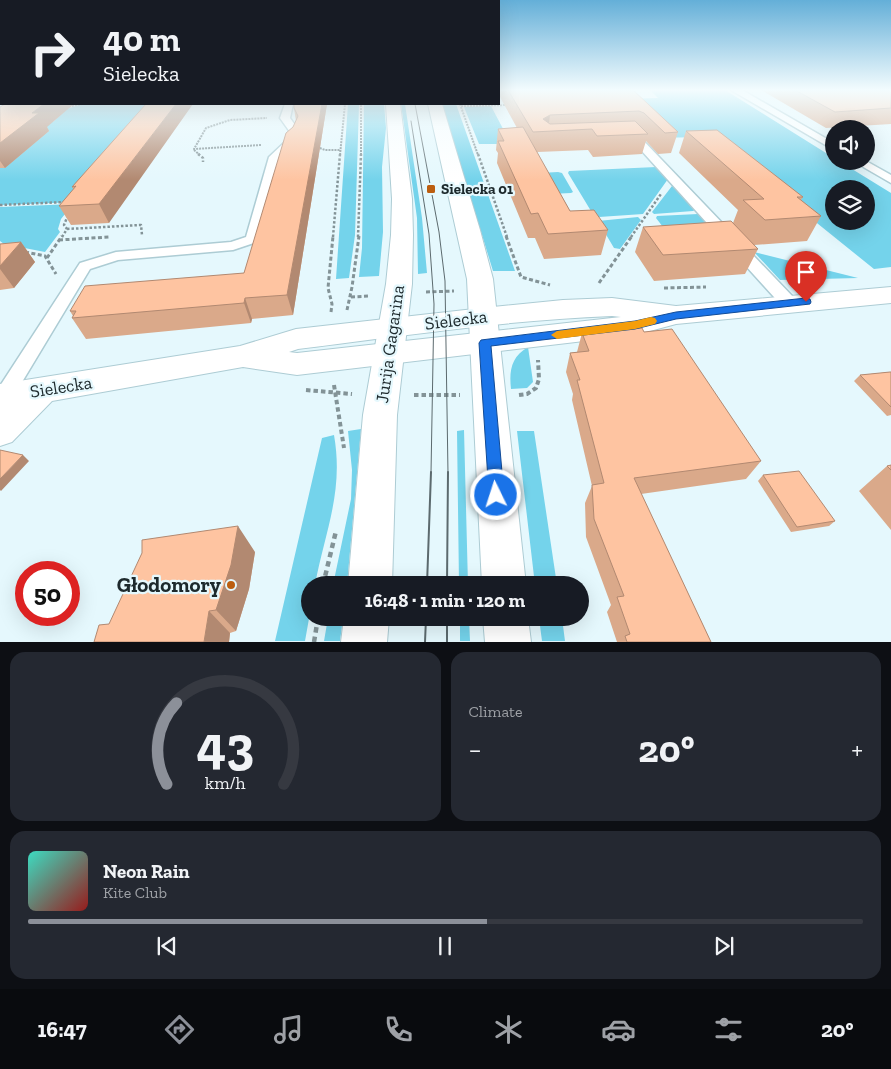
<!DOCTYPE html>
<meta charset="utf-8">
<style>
body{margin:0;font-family:"Zilla Slab",serif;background:#242831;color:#f1f3f6;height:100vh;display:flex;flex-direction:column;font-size:19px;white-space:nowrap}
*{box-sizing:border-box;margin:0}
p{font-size:16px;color:#9ea1a6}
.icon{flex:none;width:28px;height:28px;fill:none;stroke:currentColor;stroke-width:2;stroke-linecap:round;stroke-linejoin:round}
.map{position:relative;height:642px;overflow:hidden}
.side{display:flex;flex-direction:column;gap:10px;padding:10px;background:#0d0f14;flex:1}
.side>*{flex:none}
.banner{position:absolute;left:0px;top:0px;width:500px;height:105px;box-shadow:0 5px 20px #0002;background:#171b24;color:#f1f3f6;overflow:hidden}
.buttons{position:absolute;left:825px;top:120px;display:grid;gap:10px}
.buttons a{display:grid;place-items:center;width:50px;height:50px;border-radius:50%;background:#171b24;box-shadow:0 5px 20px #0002;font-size:25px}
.speed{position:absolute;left:15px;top:561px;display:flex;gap:10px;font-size:25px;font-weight:700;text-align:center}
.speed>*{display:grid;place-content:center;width:65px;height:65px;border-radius:50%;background:#171b24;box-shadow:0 5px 20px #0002;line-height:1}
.speed .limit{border:8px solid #d22;background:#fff;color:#111}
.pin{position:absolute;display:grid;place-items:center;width:42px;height:42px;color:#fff;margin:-51px -21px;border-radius:50% 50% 50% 0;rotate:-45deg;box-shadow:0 0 5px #0007}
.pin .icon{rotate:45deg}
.me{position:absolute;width:55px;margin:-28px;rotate:356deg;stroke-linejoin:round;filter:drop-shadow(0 0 4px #0008)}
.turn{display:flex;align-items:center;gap:18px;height:105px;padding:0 20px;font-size:22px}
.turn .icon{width:65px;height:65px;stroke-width:2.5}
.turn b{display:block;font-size:35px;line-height:42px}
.big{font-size:38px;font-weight:700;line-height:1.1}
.side .card{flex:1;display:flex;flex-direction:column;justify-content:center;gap:8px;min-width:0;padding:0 18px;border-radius:15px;background:#242831}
.side .dial{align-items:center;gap:0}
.dial svg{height:130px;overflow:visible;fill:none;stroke:#363941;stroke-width:7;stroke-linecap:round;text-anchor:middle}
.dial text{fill:#f1f3f6;stroke:none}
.song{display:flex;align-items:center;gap:15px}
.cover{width:60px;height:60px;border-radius:8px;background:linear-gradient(135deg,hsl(170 70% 55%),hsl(0 70% 35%))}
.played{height:5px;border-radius:2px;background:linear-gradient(90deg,#8c9099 55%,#363941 55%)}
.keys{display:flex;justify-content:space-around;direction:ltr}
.heat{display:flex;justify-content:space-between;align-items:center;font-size:28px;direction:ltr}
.side .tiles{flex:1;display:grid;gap:10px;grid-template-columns:1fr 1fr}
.card:last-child{grid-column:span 2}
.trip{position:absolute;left:301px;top:576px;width:288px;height:50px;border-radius:25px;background:#171b24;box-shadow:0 5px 20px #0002;font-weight:700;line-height:50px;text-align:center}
.tab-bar{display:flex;height:80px;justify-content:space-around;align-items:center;background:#090b0e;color:#9ea1a6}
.tab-bar .icon{width:35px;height:35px}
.tab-bar .current{color:#8c9099}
.tab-bar b{font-size:22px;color:#f1f3f6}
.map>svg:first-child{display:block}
.green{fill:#74d3eb;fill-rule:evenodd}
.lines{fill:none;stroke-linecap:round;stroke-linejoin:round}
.lane-casing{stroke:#adccd4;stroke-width:3}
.street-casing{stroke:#adccd4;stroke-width:2}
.secondary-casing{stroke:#adccd4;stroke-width:2}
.path-far4{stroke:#839397;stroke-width:2;stroke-dasharray:2 1;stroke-linecap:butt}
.path-far3{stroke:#839397;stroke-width:2.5;stroke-dasharray:2.5 2;stroke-linecap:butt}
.path-far2{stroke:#839397;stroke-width:3;stroke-dasharray:4 2.5;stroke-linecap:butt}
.path-far1{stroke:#839397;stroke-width:4;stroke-dasharray:4.5 3;stroke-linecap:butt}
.path{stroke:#839397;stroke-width:4.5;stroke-dasharray:5.5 4;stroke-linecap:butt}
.lane{fill:#fff;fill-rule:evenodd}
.street{fill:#fff;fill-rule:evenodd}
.secondary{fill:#fff;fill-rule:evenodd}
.tram-far1{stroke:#5c6a6e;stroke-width:1}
.tram{stroke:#5c6a6e;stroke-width:2}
.wall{fill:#daa98a}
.shaded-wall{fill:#b28971}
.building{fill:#fec4a1;stroke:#b28971}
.route{fill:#1a73e8;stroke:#114b97}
.slow{fill:#f59e0b}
.poi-dot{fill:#bc5e10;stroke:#e5f8fd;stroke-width:2}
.labels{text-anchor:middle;stroke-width:4.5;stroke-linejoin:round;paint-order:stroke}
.far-poi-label{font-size:15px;font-weight:bold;fill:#1d292c;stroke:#e5f8fd;text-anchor:start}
.street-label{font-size:18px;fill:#1d292c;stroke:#e5f8fd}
.near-poi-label{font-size:21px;font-weight:bold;fill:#1d292c;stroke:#e5f8fd;text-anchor:end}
</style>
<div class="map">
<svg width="891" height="642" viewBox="0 0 891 642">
<rect width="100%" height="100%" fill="#e5f8fd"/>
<path class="green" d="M650,90H725L834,158V161H839L891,193V267L874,269L710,137L645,138L623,99L658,98ZM834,189H866V221H834Z
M82,104H162L78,202L0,205V168H5L34,131L54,121L67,109Z
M348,104H359L355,235L349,278L336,279Z
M364,104H384L386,128L382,167L383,232L379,276L359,277L362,248Z
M401,104H405L422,218L427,273L418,274L417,218Z
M442,104H456L515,271H493Z
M491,106L511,144H479L464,107Z
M656,167L668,179L643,214L599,217L594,216L568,173L569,171Z
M558,172L562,173L573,192L571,193L550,194L539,173Z
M672,186L695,210L693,211L654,214L652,212Z
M73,204L61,219L58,229L60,232L45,252L4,244L0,241V207Z
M698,214L724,242L677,245L656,218L657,216Z
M638,217L641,220L620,249L614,248L598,221Z
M754,252L858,278L780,280Z
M528,347L533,382L527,388L511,389C509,371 511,357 528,347Z
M361,429L347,585H333L351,499L352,470L348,431Z
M464,430L468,585H459L457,431Z
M517,431H534L557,585H535Z
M334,435C344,492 325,531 315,585H310V613L305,641H275L322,438Z
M328,618H343L340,641H324Z
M460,618H469L470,641H460Z
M539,618H562L565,641H542Z"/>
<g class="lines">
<g class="lane-casing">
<path id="lane" d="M731,90H742L834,143V150Z
M285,104H293L290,118L300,132L295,143L279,158L257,242L233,250L118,260L90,269L10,402L0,404V386L80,263L116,252L231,242L246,237L269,157L287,140L290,132L280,118Z
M634,133L637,134L795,299L797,303L795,307L789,308L783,307L631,139L624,138L622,136L627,133Z
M853,161H866L891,175V183Z"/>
</g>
<g class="street-casing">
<path id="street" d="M891,287V303L676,324L635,335L297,375L243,367L52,401L12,442L0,446V384L240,346L296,329L483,308L563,300L612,298L676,306ZM612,316L621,317L297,353L289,352L298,349C402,336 507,320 612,316Z"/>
</g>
<g class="secondary-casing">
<path id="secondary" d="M386,104H400L412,199L413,235L412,284L397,415L392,585H348L363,415L386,284L391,235L392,199Z
M428,104H442L480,230L493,279L526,585H482L467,279Z
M344,618H389L387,642H341Z
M483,618H528L531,642H485Z"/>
</g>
<path class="path-far4" d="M460,104L478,155
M461,106L508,105
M66,107L82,104
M261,145L194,149L206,128L230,120L267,118
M317,147L325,150H340
M194,150L200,155
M340,155L345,104
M361,155V104"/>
<path class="path-far3" d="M198,154L203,158V162
M478,154L507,237
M0,205L65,202
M67,229L141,225L142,235
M62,237L67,229L64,225L68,215
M333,237L340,154
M358,237L361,154
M631,237L661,194"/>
<path class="path-far2" d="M506,236L521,277L550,285
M59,240L110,237
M25,252L45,256L56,274
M47,258L62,236
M599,283L632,236
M664,288L706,287
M426,292L454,291
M351,297L370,296
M347,310L352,287L359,236
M331,312L332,304L328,288L333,236"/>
<path class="path-far1" d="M334,385L344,448
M306,390L352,394
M414,395H460
M519,395L527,394L536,388L539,379L538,360"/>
<path class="path" d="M323,585L336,531
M314,642L318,618"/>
<use href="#lane" class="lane"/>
<use href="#street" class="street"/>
<use href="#secondary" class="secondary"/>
<path class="tram-far1" d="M415,104L439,232L445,281L448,473
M411,121L429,234L434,304L431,473"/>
<path class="tram" d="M427,585L431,472
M447,585L448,472
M447,618V642
M425,642L426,618"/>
</g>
<path class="wall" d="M633,90L678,132L671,153L658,154L646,141L642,154L593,157L588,150L537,152L570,211L608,230L601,255L544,259L535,238H528L497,163L498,153L496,150L498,129L517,128L499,95V91Z
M761,90H891V124L826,128Z
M146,104L109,223L71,225L59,206L74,190L72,187Z
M294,104H327L293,315L252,319L251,323L86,339L72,318L73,316L70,311L244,273L293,127L296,121L294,108Z
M0,107L47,127L49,131L5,168H0Z
M686,131L803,197L801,200L821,216L807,241L754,245L758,249L745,274L654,281L635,252L643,227L733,223L738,210L679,153Z
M21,242L35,262L14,288L0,290V244Z
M644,332L761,461L746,479L641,494L711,642H617L607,612L611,605L586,537L585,503L592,486L572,400L573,394L566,372L570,353L577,352L582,333Z
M891,372V415L887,416L854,381L860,375Z
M891,465V530L859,491L887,466Z
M763,475L835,521L829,526L791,532L758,481Z
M255,552L249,589L236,631L230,633L229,642H94L109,624Z"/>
<path class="shaded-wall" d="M44,104H74L47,127L49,131L5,168L0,161V143L32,113Z
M176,104H193L109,223L99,204Z
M322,104H327L293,315L287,295Z
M550,115L548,131L543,119Z
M21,242L35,262L14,288L0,269V266Z
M245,298L252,319L251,323L244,303Z
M23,455L29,461L1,491L0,490V479Z
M238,526L255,552L249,589L236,631L216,610Z
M209,611L230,633L229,642H204Z"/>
<path class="building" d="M508,90H633L678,132L665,133L644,113L639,111L550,115L543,119L550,124L635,121L648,134L597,136L592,129L533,132Z
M795,90H891V108L835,112Z
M5,104H44L32,113H39L0,143V107Z
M146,104H176L99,204L59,206L76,186L72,187Z
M294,104H322L287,295L245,298L244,303L72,318L76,311H70L85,286L244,273L286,133L293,127L298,116L294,108Z
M523,127L570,211L594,210L608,230L548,234L538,213L531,214L498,141H504L498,129Z
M717,130L803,197H797L821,216L765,220L743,200L764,199L686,131Z
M731,221L758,249L663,255L643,227Z
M21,242L0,266V244Z
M642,328L644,332L672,329L761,461L634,478L711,642H627L625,636L630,634L617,597L624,596L594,519L592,485L604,483L577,380H580L570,353L589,351L582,333Z
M890,372H891V407L860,375Z
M0,450L23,455L0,479Z
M891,465V470L887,466Z
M799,471L835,521L797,527L763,475Z
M238,526L231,565L216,610L209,611L204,642H94L99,625L109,624L142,553V540Z"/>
<linearGradient id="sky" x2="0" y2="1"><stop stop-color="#64afd8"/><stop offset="0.5" stop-color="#f3fcfe"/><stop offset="1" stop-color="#f3fcfe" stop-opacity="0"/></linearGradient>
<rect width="891" height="180" fill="url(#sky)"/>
<path class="route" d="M806,298L810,299L811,302L810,304L676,319L635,329L491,346L504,495L502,500L496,502L491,500L489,495L479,343L481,340L635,321L676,312Z"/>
<path class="slow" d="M651,317L655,318L657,321L655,324L635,329L557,339L551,335L557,331L635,321Z"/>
<g class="poi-dot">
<rect x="426" y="184" width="10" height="10" rx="2.5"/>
<circle cx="231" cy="585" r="5"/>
</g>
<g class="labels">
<g class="far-poi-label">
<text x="441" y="194">Sielecka 01</text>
</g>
<g class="street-label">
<text transform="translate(456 320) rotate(-7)" y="6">Sielecka</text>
<text transform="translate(390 344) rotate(-82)" y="6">Jurija Gagarina</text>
<text transform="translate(61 387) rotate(-9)" y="6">Sielecka</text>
</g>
<g class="near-poi-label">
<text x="221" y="592">Głodomory</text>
</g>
</g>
</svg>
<div class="buttons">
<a><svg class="icon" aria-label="sound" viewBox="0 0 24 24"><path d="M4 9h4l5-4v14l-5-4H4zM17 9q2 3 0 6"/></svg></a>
<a><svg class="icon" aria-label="layers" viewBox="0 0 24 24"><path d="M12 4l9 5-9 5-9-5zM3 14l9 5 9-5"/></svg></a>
</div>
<div class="speed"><div class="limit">50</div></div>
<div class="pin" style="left:806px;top:302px;background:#d93025"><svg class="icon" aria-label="arrive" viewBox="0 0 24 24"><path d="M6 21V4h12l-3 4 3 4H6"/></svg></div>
<svg class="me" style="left:496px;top:495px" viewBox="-20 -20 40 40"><circle r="17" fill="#1a73e8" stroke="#fff" stroke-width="3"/><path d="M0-11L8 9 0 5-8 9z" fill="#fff"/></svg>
<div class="trip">16:48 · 1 min · 120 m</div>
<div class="banner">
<div class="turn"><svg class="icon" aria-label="right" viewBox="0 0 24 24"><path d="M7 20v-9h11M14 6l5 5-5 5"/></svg><div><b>40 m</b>Sielecka</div></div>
</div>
</div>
<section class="side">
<div class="tiles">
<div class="card dial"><svg viewBox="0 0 100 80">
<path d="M14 69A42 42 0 1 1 86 69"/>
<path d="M14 69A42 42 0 0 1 20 19" stroke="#8c9099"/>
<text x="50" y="56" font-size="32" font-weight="700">43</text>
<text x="50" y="72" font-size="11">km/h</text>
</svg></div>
<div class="card"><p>Climate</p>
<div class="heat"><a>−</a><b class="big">20°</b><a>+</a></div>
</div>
<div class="card">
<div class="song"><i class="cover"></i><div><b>Neon Rain</b><p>Kite Club</p></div></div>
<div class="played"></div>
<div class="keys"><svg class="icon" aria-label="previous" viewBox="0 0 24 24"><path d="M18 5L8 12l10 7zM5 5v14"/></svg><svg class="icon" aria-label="pause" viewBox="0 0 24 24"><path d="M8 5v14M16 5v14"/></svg><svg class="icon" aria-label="next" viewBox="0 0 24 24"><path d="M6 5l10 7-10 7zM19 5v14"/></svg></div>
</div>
</div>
</section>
<nav class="tab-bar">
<b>16:47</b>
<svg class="icon current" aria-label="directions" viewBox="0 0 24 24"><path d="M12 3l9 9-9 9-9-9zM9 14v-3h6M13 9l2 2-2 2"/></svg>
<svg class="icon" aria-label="music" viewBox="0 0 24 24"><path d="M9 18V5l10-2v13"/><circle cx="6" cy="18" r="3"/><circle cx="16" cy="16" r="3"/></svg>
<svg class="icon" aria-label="phone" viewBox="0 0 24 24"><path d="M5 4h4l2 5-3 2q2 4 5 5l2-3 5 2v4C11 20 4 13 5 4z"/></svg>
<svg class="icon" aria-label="climate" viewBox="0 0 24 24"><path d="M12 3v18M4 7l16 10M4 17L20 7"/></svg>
<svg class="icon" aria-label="car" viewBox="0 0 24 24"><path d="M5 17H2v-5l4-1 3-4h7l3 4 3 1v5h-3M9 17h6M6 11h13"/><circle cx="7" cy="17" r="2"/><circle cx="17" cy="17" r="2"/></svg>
<svg class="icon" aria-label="filters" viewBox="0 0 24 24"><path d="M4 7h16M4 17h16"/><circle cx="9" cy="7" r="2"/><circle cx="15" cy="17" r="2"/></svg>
<b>20°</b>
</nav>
